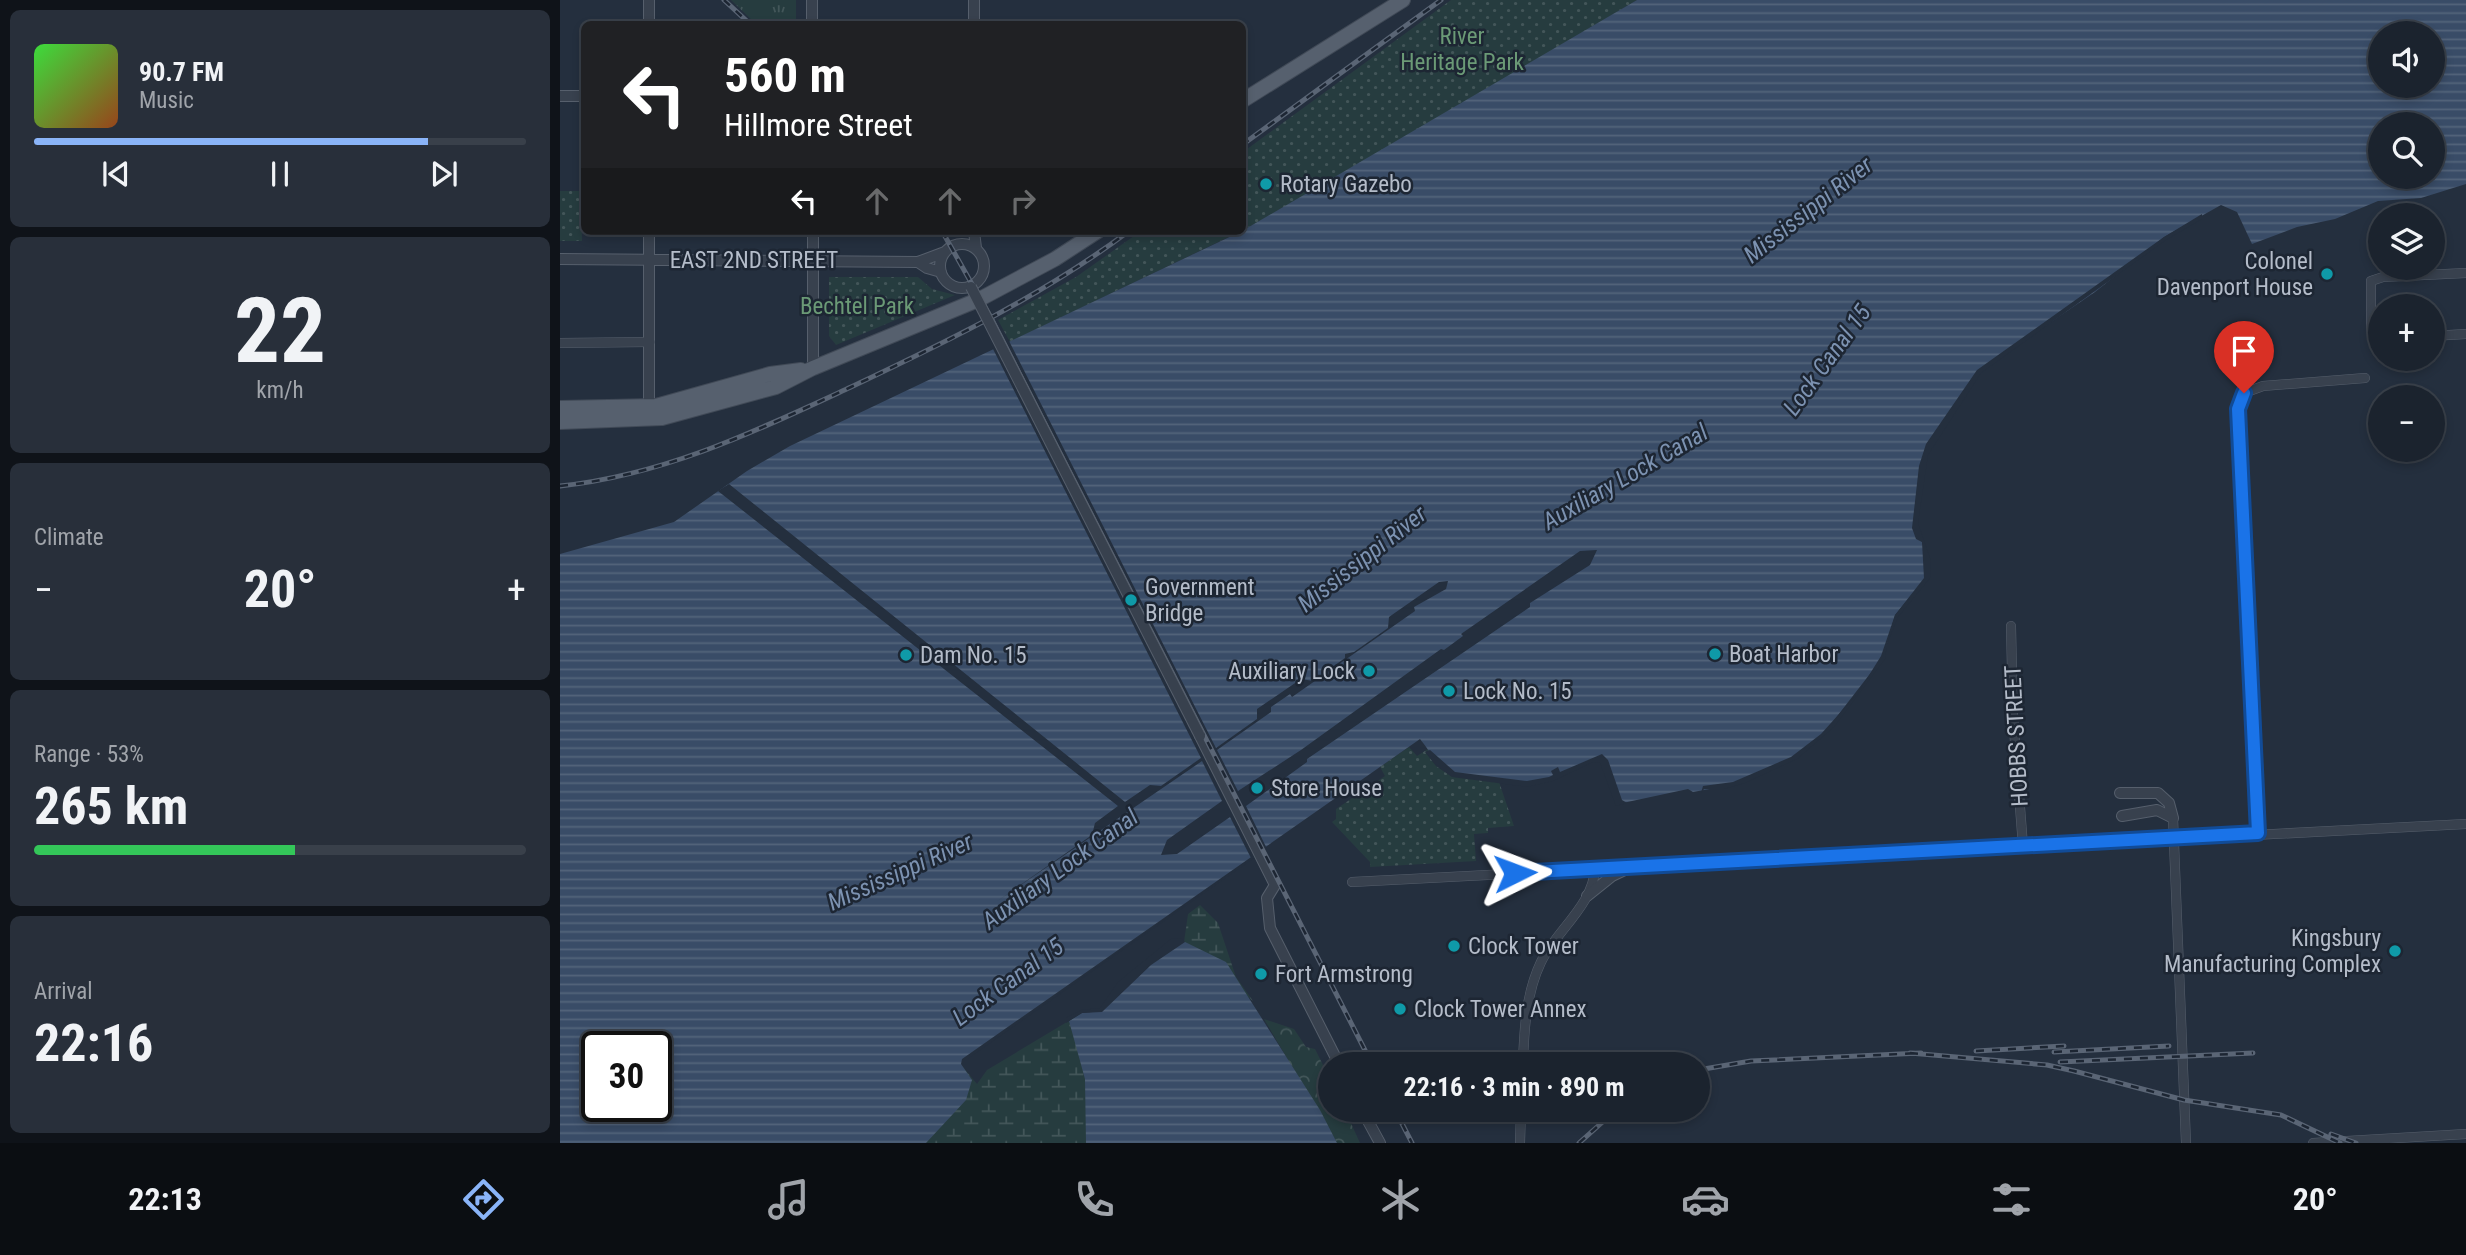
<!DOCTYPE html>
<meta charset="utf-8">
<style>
body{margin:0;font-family:"Roboto Condensed",sans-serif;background:#282f3a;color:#f1f3f6;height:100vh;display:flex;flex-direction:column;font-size:26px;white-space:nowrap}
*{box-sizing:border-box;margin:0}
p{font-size:23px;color:#a0a4aa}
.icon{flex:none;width:38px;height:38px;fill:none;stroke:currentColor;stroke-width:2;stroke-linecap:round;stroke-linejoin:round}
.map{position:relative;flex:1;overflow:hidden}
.panel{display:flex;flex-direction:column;gap:10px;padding:10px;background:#0f1319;width:560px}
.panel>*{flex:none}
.top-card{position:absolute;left:21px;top:21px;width:665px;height:214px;border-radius:10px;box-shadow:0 4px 10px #0003,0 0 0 2px #39404a;background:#202124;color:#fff;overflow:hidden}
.buttons{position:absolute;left:1808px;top:21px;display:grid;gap:14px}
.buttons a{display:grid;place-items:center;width:77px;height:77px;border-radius:50%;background:#1b232e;box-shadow:0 4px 10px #0003,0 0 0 2px #39404a;font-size:35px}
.speed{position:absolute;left:21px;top:1031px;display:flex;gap:14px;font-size:35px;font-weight:700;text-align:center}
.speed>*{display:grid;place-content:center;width:91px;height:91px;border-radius:50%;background:#1b232e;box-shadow:0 4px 10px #0003,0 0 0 2px #39404a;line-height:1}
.speed .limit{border:4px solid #111;border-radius:10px;background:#fff;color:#111}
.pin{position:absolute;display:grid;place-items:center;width:60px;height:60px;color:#fff;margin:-72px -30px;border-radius:50% 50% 50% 0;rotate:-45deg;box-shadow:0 0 7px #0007}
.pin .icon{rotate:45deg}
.me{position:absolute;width:77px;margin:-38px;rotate:87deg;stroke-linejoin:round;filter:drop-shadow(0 0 5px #0008)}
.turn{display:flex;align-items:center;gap:24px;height:147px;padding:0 28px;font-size:32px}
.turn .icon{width:91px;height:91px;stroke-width:2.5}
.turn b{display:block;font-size:49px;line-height:60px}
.lanes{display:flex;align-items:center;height:66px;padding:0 28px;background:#0003;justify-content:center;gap:35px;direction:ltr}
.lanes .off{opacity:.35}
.big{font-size:52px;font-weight:700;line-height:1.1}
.panel .widget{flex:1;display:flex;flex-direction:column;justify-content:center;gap:10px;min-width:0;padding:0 24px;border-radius:10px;background:#282f3a}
.panel .dial{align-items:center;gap:0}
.dial b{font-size:91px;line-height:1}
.song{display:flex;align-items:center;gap:21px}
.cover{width:84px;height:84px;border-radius:10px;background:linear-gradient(135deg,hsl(120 70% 55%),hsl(20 70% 35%))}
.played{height:7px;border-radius:4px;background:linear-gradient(90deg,#8ab4f8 80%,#39404a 80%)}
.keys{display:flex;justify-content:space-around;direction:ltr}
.heat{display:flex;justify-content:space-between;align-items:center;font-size:38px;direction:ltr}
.charge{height:10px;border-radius:5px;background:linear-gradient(90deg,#34c759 53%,#39404a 0)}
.trip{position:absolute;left:758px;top:1052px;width:392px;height:70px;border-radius:35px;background:#1b232e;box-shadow:0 4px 10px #0003,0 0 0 2px #39404a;font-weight:700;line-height:70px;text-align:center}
.tabs{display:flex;height:112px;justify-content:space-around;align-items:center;background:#0b0e12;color:#a0a4aa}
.tabs .icon{width:49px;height:49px}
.tabs .selected{color:#8ab4f8}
.tabs b{font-size:32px;color:#f1f3f6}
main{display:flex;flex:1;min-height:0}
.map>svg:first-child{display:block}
.grass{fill:url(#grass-tufts)}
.forest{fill:url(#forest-crowns)}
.wetland{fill:url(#wetland-marsh)}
.park{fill:url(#park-dots)}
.water{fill:url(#water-rules);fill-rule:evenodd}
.pier{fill:#242f3e}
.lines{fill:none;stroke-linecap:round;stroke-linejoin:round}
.minor-casing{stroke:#565f6c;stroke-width:10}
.tertiary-casing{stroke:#565f6c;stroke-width:12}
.primary-casing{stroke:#414a57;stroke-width:16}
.minor{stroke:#38414e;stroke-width:9}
.tertiary{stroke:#38414e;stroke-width:10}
.primary{stroke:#56606e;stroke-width:14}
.rail-casing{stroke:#5a6575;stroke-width:5}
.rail{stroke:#1d2633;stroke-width:2.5;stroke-dasharray:8;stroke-linecap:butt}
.tertiary-bridge-casing{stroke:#565f6c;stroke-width:12;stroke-linecap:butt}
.tertiary-bridge{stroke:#38414e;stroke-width:10}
.route-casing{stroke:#114b97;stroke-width:18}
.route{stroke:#1a73e8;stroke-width:12}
.culture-dot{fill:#0f9aa8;stroke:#1d2633;stroke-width:2.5}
.labels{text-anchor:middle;stroke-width:5;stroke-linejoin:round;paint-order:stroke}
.park-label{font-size:23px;fill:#6b9a76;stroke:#1d2633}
.poi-label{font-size:23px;fill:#b4bcc9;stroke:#1d2633;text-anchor:start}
.street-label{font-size:23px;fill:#b4bcc9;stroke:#1d2633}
.water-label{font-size:24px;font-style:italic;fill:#7c92b1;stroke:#1d2633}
</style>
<main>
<section class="panel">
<div class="widget">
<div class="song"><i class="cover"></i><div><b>90.7 FM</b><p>Music</p></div></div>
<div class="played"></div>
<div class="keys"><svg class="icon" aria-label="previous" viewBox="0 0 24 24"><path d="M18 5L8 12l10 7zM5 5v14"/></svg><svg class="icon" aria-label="pause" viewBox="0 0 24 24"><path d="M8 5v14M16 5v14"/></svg><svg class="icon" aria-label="next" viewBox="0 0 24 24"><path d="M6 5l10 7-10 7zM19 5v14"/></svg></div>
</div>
<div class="widget dial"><b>22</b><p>km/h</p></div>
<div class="widget"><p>Climate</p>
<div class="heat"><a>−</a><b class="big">20°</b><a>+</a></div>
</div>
<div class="widget"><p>Range · 53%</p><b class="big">265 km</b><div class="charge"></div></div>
<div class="widget"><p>Arrival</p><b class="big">22:16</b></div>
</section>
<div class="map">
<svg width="1906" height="1143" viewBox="0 0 1906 1143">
<defs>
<pattern id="grass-tufts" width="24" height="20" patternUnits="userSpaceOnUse" patternTransform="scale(1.75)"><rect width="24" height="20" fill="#263c3f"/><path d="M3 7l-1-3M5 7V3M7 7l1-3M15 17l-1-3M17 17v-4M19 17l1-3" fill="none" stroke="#435659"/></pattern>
<pattern id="forest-crowns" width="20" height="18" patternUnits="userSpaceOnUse" patternTransform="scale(1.75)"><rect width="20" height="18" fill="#263c3f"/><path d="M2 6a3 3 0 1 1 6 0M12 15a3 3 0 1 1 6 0" fill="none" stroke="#435659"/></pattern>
<pattern id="wetland-marsh" width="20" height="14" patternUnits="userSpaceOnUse" patternTransform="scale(1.75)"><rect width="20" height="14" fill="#263c3f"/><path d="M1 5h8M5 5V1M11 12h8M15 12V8" fill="none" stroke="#435659"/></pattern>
<pattern id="park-dots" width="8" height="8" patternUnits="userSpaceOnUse" patternTransform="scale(1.75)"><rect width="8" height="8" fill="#263c3f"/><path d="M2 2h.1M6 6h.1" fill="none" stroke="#435659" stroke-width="1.8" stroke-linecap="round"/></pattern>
<pattern id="water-rules" width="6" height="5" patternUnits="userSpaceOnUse" patternTransform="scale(1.75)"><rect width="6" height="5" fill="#394c67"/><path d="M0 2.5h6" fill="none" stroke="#53647b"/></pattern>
</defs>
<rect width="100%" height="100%" fill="#242f3e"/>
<path class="grass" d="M171,0H236V24H196Z"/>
<path class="forest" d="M704,1019L734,1029L746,1047L755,1049L770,1079V1110H785L800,1143H777Z"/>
<path class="wetland" d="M640,905L658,923L676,977L693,1001L624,942L628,914Z
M522,1013L551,1143H327L402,1066L417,1084L427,1070Z"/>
<path class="park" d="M891,0H1077L752,193L683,230V152Z
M0,191H21L22,241H0Z
M581,231H681L450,342L438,320L516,277Z
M269,277H358L372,289L395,295L276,345L269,336Z
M849,747L857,756L868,749L879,764L938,779L954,826L928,828V833L914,834L916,861L810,867V862L772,822L776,819V809L825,776L820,767Z"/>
<path class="water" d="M1077,0H1906V184L1861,198L1818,201L1775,219L1737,227L1692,244L1677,212L1661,205L1604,237L1535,292L1419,371L1365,453L1354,529L1362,542L1368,565L1366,578L1335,615L1323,657L1261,737L1228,761L1177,784L1133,792L1128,789L1058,804L1044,761C1026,758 1011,769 994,777C975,785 914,782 893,774C878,768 870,751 860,739L402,1059L401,1064L412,1080L406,1100L366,1143H0V554L114,522L187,471L230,446L682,231ZM1820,33H1872V86H1820ZM1820,124H1872V177H1820ZM37,1046H96V1106H37Z
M613,942H625L666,962L760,1110L777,1143H526L525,1079L509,1021L522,1013L542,1011L561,985Z"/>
<path class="pier" d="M1642,214V219L1606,240L1421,373L1368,455L1358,523L1371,561L1370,578L1338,617L1327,644L1325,659L1274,727L1237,759L1185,783L1164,789H1144L1141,793L1143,786L1173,782L1231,757L1261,734L1298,693L1321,656L1335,615L1364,578L1362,542L1356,539L1352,528L1359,466L1366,444L1417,370L1604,237Z
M448,339L656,748L697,719V709L741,679L753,681L785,658V654L794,652L828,628L829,617L879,582L888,581L886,589L854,607L855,611L732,697L730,694L711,707V712L657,750L678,791L741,750L881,649L884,650L903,636L901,634L1020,551L1037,550L1030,565L970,603V607L747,759V762L686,806L707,849L406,1060L691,858L670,817L617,854L601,855L607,840L662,801L642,761L436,902L532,835L535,823L558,806L158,491L169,484L565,802L590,785L601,786L641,758L432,347Z
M870,750L895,772L967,781L989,777L993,775L991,771L998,767L1000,772L1042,754L1048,760L1062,800L1067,803L1056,806L1040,763L1033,762L993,781L967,787L892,777L876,766L865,752Z
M621,938L625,942L591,965L542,1012L522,1013L506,1023V1018L521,1010L540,1008L558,982L611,939Z"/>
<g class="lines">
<g class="minor-casing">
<path id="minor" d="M1872,336L1906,334
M1820,338L1811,331V281L1823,277L1906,273
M0,343L90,342
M1451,626L1453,716L1463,846
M1613,818L1626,1143
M1698,833L1679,402L1684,393L1703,386L1805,378
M792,882L1906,824
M963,1064C964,1030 966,993 981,962C996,931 1034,904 1035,868
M960,1143L961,1110
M1753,1143L1906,1134"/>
</g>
<g class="tertiary-casing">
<path id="tertiary" d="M89,0V24
M252,24V0
M414,24V0
M0,96H24
M253,231V368
M414,231L416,248
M380 266a22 22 0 1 1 44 0a22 22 0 1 1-44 0Z
M0,259L358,262L385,252
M358,262L367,268L381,272
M89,414V231
M640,736L715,885L707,898L710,928L779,1064
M1560,793H1598L1609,803L1613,818
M1562,816L1597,810L1613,818
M1027,896L1052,876L1071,867
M802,1110L820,1143"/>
</g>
<g class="primary-casing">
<path id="primary" d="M682,101L843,0
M0,408L96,406L210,374L241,370
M0,422L102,418L216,387L253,368L420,299L495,259L538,231"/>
</g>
<use href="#minor" class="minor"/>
<use href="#tertiary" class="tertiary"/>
<use href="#primary" class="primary"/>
<g class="rail-casing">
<path id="rail" d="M164,0L190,24
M682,145L881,0
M382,231L430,316L812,1064
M0,486C105,475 196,431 291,387C388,341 482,296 569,231
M1416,1051L1504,1046
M1494,1052L1609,1046
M1350,1053L1487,1065L1514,1071L1624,1100L1721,1115L1780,1143
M1500,1062L1693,1053
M1138,1070L1191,1061L1361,1053
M835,1110L852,1143
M1771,1134L1796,1143
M1019,1143L1056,1110"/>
</g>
<use href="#rail" class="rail"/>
<g class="tertiary-bridge-casing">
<path id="tertiary-bridge" d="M411,287L640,736"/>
</g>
<use href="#tertiary-bridge" class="tertiary-bridge"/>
</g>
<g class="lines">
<g class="route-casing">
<path id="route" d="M955,873L1698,833L1678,409L1684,393"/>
</g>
<use href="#route" class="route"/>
</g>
<g class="culture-dot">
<circle cx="706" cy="184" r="7"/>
<circle cx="1767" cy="274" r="7"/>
<circle cx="571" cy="600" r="7"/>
<circle cx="1155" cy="654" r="7"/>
<circle cx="346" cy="655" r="7"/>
<circle cx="809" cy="671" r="7"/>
<circle cx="889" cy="691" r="7"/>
<circle cx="697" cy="788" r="7"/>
<circle cx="894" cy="946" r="7"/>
<circle cx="1835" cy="951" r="7"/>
<circle cx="701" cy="974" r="7"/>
<circle cx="840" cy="1009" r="7"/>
</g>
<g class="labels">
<g class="park-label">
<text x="902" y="44">River<tspan x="902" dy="26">Heritage Park</tspan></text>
<text x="297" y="314">Bechtel Park</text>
</g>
<g class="poi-label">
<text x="720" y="192">Rotary Gazebo</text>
<text x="1753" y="269" text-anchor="end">Colonel<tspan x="1753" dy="26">Davenport House</tspan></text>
<text x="585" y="595">Government<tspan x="585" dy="26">Bridge</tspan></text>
<text x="1169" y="662">Boat Harbor</text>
<text x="360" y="663">Dam No. 15</text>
<text x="795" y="679" text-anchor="end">Auxiliary Lock</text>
<text x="903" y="699">Lock No. 15</text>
<text x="711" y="796">Store House</text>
<text x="1821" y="946" text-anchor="end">Kingsbury<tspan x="1821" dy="26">Manufacturing Complex</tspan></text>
<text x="908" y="954">Clock Tower</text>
<text x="715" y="982">Fort Armstrong</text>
<text x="854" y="1017">Clock Tower Annex</text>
</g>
<g class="street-label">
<text x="194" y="268">EAST 2ND STREET</text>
<text transform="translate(1456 736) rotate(-93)" y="8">HOBBS STREET</text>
</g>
<g class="water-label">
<text transform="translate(1248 210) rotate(-38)" y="8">Mississippi River</text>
<text transform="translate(1267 360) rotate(-54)" y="8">Lock Canal 15</text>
<text transform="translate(1065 477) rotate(-30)" y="8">Auxiliary Lock Canal</text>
<text transform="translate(802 559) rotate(-38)" y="8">Mississippi River</text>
<text transform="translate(500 869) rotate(-36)" y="8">Auxiliary Lock Canal</text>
<text transform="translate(340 872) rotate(-24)" y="8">Mississippi River</text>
<text transform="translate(448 982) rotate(-36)" y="8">Lock Canal 15</text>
</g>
</g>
</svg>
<div class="buttons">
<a><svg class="icon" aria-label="sound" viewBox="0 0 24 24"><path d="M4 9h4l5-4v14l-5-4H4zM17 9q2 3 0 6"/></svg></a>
<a><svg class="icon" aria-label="search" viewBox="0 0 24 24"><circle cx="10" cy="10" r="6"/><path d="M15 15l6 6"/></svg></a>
<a><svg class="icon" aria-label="layers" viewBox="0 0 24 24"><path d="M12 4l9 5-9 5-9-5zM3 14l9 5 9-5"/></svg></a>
<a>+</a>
<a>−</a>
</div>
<div class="speed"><div class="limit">30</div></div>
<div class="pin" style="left:1684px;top:393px;background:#d93025"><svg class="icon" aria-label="arrive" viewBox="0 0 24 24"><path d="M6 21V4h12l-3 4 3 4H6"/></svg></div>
<svg class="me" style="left:955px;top:873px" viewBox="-20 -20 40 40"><path d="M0-17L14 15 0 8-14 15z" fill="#1a73e8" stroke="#fff" stroke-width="4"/></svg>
<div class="trip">22:16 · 3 min · 890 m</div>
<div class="top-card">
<div class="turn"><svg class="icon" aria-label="left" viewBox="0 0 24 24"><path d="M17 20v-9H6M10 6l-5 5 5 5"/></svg><div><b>560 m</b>Hillmore Street</div></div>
<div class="lanes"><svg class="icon" aria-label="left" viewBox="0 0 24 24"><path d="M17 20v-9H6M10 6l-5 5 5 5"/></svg><svg class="icon off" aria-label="ahead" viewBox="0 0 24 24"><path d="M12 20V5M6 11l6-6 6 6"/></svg><svg class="icon off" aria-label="ahead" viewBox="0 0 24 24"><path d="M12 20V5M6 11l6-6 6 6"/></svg><svg class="icon off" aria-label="right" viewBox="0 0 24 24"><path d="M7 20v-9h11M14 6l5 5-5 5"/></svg></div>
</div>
</div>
</main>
<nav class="tabs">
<b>22:13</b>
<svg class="icon selected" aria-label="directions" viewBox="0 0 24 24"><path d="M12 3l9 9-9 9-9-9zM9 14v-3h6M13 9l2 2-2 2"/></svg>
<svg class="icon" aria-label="music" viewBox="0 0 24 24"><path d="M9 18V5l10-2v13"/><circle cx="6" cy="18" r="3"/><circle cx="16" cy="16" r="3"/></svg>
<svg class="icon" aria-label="phone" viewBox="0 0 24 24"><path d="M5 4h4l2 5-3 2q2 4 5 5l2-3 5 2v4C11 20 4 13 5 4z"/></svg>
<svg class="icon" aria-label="climate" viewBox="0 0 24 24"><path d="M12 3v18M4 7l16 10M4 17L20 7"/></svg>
<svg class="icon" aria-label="car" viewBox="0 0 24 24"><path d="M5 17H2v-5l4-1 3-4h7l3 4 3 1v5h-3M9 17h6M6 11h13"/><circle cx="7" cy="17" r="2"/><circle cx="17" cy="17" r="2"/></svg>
<svg class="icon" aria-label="filters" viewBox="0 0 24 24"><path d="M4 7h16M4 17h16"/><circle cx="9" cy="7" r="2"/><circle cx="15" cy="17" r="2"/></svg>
<b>20°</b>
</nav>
